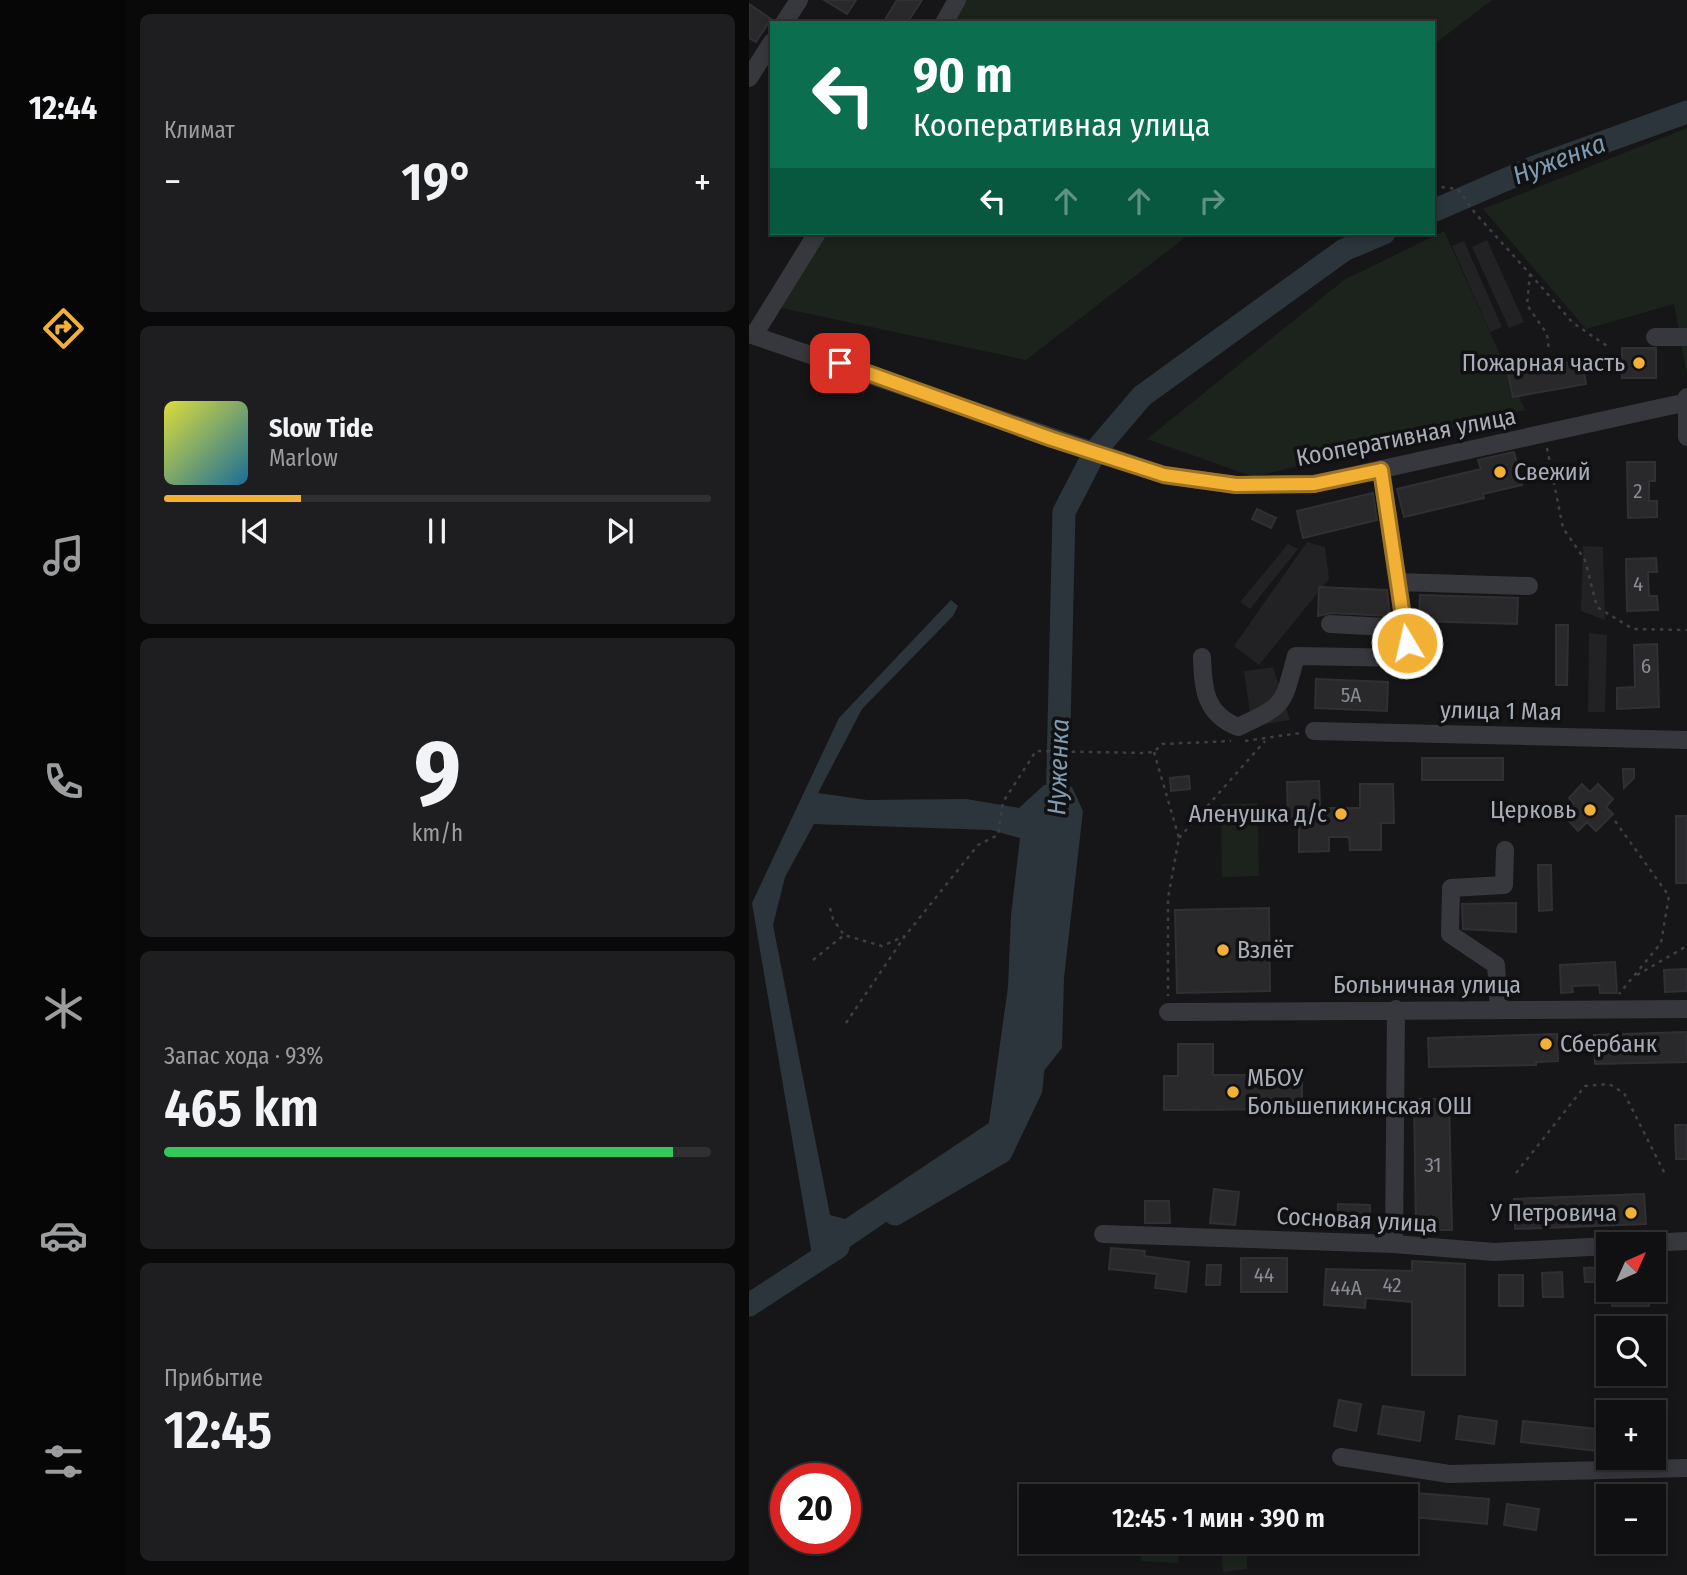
<!DOCTYPE html>
<html lang="ru">
<meta charset="utf-8">
<style>
body{margin:0;font-family:"Fira Sans Condensed",sans-serif;background:#1e1e20;color:#f1f3f6;height:100vh;display:flex;flex-direction:column;font-size:26px;white-space:nowrap}
*{box-sizing:border-box;margin:0}
p{font-size:23px;color:#9c9d9f}
.icon{flex:none;width:38px;height:38px;fill:none;stroke:currentColor;stroke-width:2;stroke-linecap:round;stroke-linejoin:round}
.map{position:relative;flex:1;overflow:hidden}
.panel{display:flex;flex-direction:column;gap:14px;padding:14px;background:#09090a;width:623px}
.panel>*{flex:none}
.top-card{position:absolute;left:21px;top:21px;width:665px;height:214px;border-radius:0px;box-shadow:0 4px 10px #0003,0 0 0 2px #303032;background:#0b6e4f;color:#fff;overflow:hidden}
.needle{width:46px;rotate:45deg}
.fabs{position:absolute;left:847px;top:1232px;display:grid;gap:14px}
.fabs a{display:grid;place-items:center;width:70px;height:70px;border-radius:0px;background:#101012;box-shadow:0 4px 10px #0003,0 0 0 2px #303032;font-size:35px}
.speed{position:absolute;left:21px;top:1463px;display:flex;gap:14px;font-size:35px;font-weight:700;text-align:center}
.speed>*{display:grid;place-content:center;width:91px;height:91px;border-radius:50%;background:#101012;box-shadow:0 4px 10px #0003,0 0 0 2px #303032;line-height:1}
.speed .limit{border:10px solid #d22;background:#fff;color:#111}
.pin{position:absolute;display:grid;place-items:center;width:60px;height:60px;color:#fff;margin:-30px;border-radius:14px;box-shadow:0 4px 10px #0006}
.me{position:absolute;width:77px;margin:-38px;rotate:351deg;stroke-linejoin:round;filter:drop-shadow(0 0 5px #0008)}
.turn{display:flex;align-items:center;gap:24px;height:147px;padding:0 28px;font-size:32px}
.turn .icon{width:91px;height:91px;stroke-width:2.5}
.turn b{display:block;font-size:49px;line-height:60px}
.lanes{display:flex;align-items:center;height:66px;padding:0 28px;background:#0003;justify-content:center;gap:35px;direction:ltr}
.lanes .off{opacity:.35}
.big{font-size:52px;font-weight:600;line-height:1.1}
.panel .widget{flex:1;display:flex;flex-direction:column;justify-content:center;gap:10px;min-width:0;padding:0 24px;border-radius:10px;background:#1e1e20}
.panel .dial{align-items:center;gap:0}
.dial b{font-size:91px;line-height:1}
.song{display:flex;align-items:center;gap:21px}
.cover{width:84px;height:84px;border-radius:10px;background:linear-gradient(135deg,hsl(60 70% 55%),hsl(200 70% 35%))}
.played{height:7px;border-radius:4px;background:linear-gradient(90deg,#f2b134 25%,#303032 25%)}
.keys{display:flex;justify-content:space-around;direction:ltr}
.heat{display:flex;justify-content:space-between;align-items:center;font-size:38px;direction:ltr}
.charge{height:10px;border-radius:5px;background:linear-gradient(90deg,#34c759 93%,#303032 0)}
.trip{position:absolute;left:270px;top:1484px;width:399px;height:70px;border-radius:0px;background:#101012;box-shadow:0 4px 10px #0003,0 0 0 2px #303032;font-weight:600;line-height:70px;text-align:center}
main{display:flex;flex:1;min-height:0}
.dock{display:flex;flex-direction:column;width:126px;justify-content:space-around;align-items:center;background:#060607;color:#9c9d9f}
.dock .icon{width:49px;height:49px}
.dock .active{color:#f2b134}
.dock b{font-size:32px;color:#f1f3f6}
.map>svg:first-child{display:block}
.built{fill:#222225}
.green{fill:#1c231d}
.water{fill:#2c353c;fill-rule:evenodd}
.lines{fill:none;stroke-linecap:round;stroke-linejoin:round}
.river{stroke:#2c353c;stroke-width:23}
.building{fill:#29292c;stroke:#303034;stroke-width:2}
.path{stroke:#3d3f44;stroke-width:2.5;stroke-dasharray:3.5 5;stroke-linecap:butt}
.minor{stroke:#37383d;stroke-width:18}
.route-casing{stroke:#9d7322;stroke-width:18}
.route{stroke:#f2b134;stroke-width:12}
.poi-dot{fill:#f2b134;stroke:#111113;stroke-width:2.5}
.labels{text-anchor:middle;stroke-width:7;stroke-linejoin:round;paint-order:stroke}
.number-label{font-size:21px;fill:#888b94}
.poi-label{font-size:24px;fill:#a8adb8;stroke:#111113;text-anchor:end}
.street-label{font-size:24px;fill:#a8adb8;stroke:#111113}
.water-label{font-size:26px;font-style:italic;fill:#7f9bb3;stroke:#111113}
</style>
<main>
<nav class="dock">
<b>12:44</b>
<svg class="icon active" aria-label="directions" viewBox="0 0 24 24"><path d="M12 3l9 9-9 9-9-9zM9 14v-3h6M13 9l2 2-2 2"/></svg>
<svg class="icon" aria-label="music" viewBox="0 0 24 24"><path d="M9 18V5l10-2v13"/><circle cx="6" cy="18" r="3"/><circle cx="16" cy="16" r="3"/></svg>
<svg class="icon" aria-label="phone" viewBox="0 0 24 24"><path d="M5 4h4l2 5-3 2q2 4 5 5l2-3 5 2v4C11 20 4 13 5 4z"/></svg>
<svg class="icon" aria-label="climate" viewBox="0 0 24 24"><path d="M12 3v18M4 7l16 10M4 17L20 7"/></svg>
<svg class="icon" aria-label="car" viewBox="0 0 24 24"><path d="M5 17H2v-5l4-1 3-4h7l3 4 3 1v5h-3M9 17h6M6 11h13"/><circle cx="7" cy="17" r="2"/><circle cx="17" cy="17" r="2"/></svg>
<svg class="icon" aria-label="filters" viewBox="0 0 24 24"><path d="M4 7h16M4 17h16"/><circle cx="9" cy="7" r="2"/><circle cx="15" cy="17" r="2"/></svg>
</nav>
<section class="panel">
<div class="widget"><p>Климат</p>
<div class="heat"><a>−</a><b class="big">19°</b><a>+</a></div>
</div>
<div class="widget">
<div class="song"><i class="cover"></i><div><b>Slow Tide</b><p>Marlow</p></div></div>
<div class="played"></div>
<div class="keys"><svg class="icon" aria-label="previous" viewBox="0 0 24 24"><path d="M18 5L8 12l10 7zM5 5v14"/></svg><svg class="icon" aria-label="pause" viewBox="0 0 24 24"><path d="M8 5v14M16 5v14"/></svg><svg class="icon" aria-label="next" viewBox="0 0 24 24"><path d="M6 5l10 7-10 7zM19 5v14"/></svg></div>
</div>
<div class="widget dial"><b>9</b><p>km/h</p></div>
<div class="widget"><p>Запас хода · 93%</p><b class="big">465 km</b><div class="charge"></div></div>
<div class="widget"><p>Прибытие</p><b class="big">12:45</b></div>
</section>
<div class="map">
<svg width="938" height="1575" viewBox="0 0 938 1575">
<rect width="100%" height="100%" fill="#161618"/>
<path class="built" d="M738,240L775,322L760,328L723,247Z
M715,241L753,327L741,332L703,246Z
M558,542L576,547L580,579L510,665L485,646Z
M539,544L549,549L501,609L491,602Z
M834,546L854,547L856,620L832,611Z
M840,633L858,635L856,712H839Z
M524,667L541,720L503,726L495,671Z"/>
<path class="green" d="M214,0H743L684,45V23H200Z
M938,128V376L925,304L837,329L734,209Z
M695,231L776,410L505,477L398,439L595,280Z
M73,233H442L277,360L28,307Z
M508,803L510,876L473,877L472,804Z
M393,1542H430L429,1563L392,1561Z
M472,1542H498V1569L474,1572Z"/>
<path class="water" d="M202,600L209,606L204,616L113,709L69,793L118,800L217,799L270,808L295,785L323,787L334,811L315,978L313,1048L272,1100L248,1146L86,1257L64,1261L3,903L90,718ZM65,824L242,830L271,838L262,915L259,987L240,1123L96,1219L81,1215L24,925L36,877Z"/>
<g class="lines">
<path class="river" d="M684,211L788,166L938,112
M308,814L315,512L347,450L393,396L595,250L635,233
M146,1214L252,1152L282,1089L285,1057
M0,1305L89,1247"/>
</g>
<path class="building" d="M75,0H107L98,14Z
M148,0H173L158,23H134Z
M0,4L22,19L7,42L0,38Z
M873,348H907V378H873Z
M833,360L837,384L764,397L759,373Z
M765,452L773,485L734,494L735,498L655,517L648,489L732,469L729,460Z
M878,462H906V481H900V501H908V517L879,518Z
M624,493L628,520L554,538L548,511Z
M508,509L527,518L522,528L503,519Z
M907,558L908,572H899L900,596H908L909,610L878,611L877,559Z
M570,587L638,590L641,616L582,613L569,616Z
M671,595L769,598L768,624L670,621Z
M807,625H819L818,685H807Z
M908,644L910,707L868,709V688L886,687L885,645Z
M567,679L639,682L638,711L566,708Z
M673,758H754V780H673Z
M874,769H885V778L875,788Z
M440,776L441,789L422,791L421,778Z
M570,781L571,808H611V784H644L645,823H632V850H601L600,837H580V851L550,852V819H539L538,782Z
M833,784L841,792L849,784L864,799L857,807L864,814L847,831L838,822L829,831L818,819L825,812L820,807L824,803L820,798Z
M927,816H938V883H927Z
M789,865H802L803,910L790,911Z
M767,903V932L714,929L713,904Z
M520,908L521,991L428,993L426,910Z
M866,962L868,993H851L850,985L823,986L824,992L812,993L811,965Z
M938,969V991L916,992L915,970Z
M938,1032V1062L846,1064L845,1035Z
M808,1034L809,1061L787,1062V1065L680,1067L679,1038Z
M429,1044H464V1075H553V1109L415,1110V1076H429Z
M665,1099H700L703,1230H667Z
M926,1125H938V1159H927Z
M465,1189L490,1192L486,1225L461,1223Z
M895,1194L897,1224L766,1229L765,1199Z
M396,1201H420L421,1223H396Z
M589,1204L621,1205V1227L588,1226Z
M362,1248L396,1251L395,1256L440,1262L437,1292L406,1288L408,1274L360,1269Z
M492,1258H538V1292H492Z
M663,1261L716,1264V1375H663V1302L617,1298L616,1308L575,1305L577,1269L663,1271Z
M458,1265H472L471,1285H457Z
M856,1267V1282H836L835,1268Z
M813,1272L814,1297H794L793,1273Z
M750,1275H774V1306H750Z
M863,1290H900V1306H863Z
M590,1400L612,1404L607,1431L585,1426Z
M634,1406L675,1412L671,1441L629,1434Z
M710,1416L748,1421L745,1444L707,1439Z
M774,1421L857,1430L856,1452L772,1442Z
M667,1493L740,1499L738,1524L664,1517Z
M758,1504L790,1509L787,1530L755,1525Z"/>
<g class="lines">
<path class="path" d="M684,186L709,189L726,213L781,274L778,305L798,334L800,350
M781,274L824,323L858,346
M798,448L814,528L836,560L848,607L884,629L938,630
M496,741L551,733
M405,752L430,838L419,898V996
M866,821L920,896L912,943L870,994
M430,838L516,741
M81,908L84,919L95,935
M64,960L95,935L133,946L156,936
M888,975L938,946
M97,1023L156,936L229,845L249,835L254,802L287,751L394,753L405,752L413,744L482,741
M767,1173L836,1086L860,1084L875,1093L917,1176"/>
<path class="minor" d="M35,23L50,0
M195,23L208,0
M0,78L23,42
M0,334L415,475L487,485L565,484L938,402
M5,335L68,233
M906,337H938
M81,382L91,363
M938,397V437
M649,582L780,586
M581,624L656,628
M453,657C454,689 456,714 489,727C538,704 533,706 547,656L660,658L632,469
M565,731L938,740
M750,1009L747,965L701,934L702,888L755,885L756,850
M419,1012L938,1009
M354,1234L645,1244L745,1252L859,1246
M645,1244L647,1009
M881,1244L938,1241
M592,1457L700,1474L938,1468"/>
</g>
<g class="lines">
<g class="route-casing">
<path id="route" d="M91,363L303,439L415,475L487,485L565,484L632,470L658,643"/>
</g>
<use href="#route" class="route"/>
</g>
<g class="poi-dot">
<circle cx="890" cy="363" r="7"/>
<circle cx="751" cy="472" r="7"/>
<circle cx="841" cy="810" r="7"/>
<circle cx="592" cy="814" r="7"/>
<circle cx="474" cy="950" r="7"/>
<circle cx="797" cy="1044" r="7"/>
<circle cx="484" cy="1092" r="7"/>
<circle cx="882" cy="1213" r="7"/>
</g>
<g class="labels">
<g class="number-label">
<text x="889" y="498">2</text>
<text x="889" y="591">4</text>
<text x="897" y="673">6</text>
<text x="602" y="702">5А</text>
<text x="684" y="1172">31</text>
<text x="515" y="1282">44</text>
<text x="643" y="1292">42</text>
<text x="597" y="1295">44А</text>
</g>
<g class="poi-label">
<text x="876" y="371">Пожарная часть</text>
<text x="765" y="480" text-anchor="start">Свежий</text>
<text x="827" y="818">Церковь</text>
<text x="578" y="822">Аленушка д/с</text>
<text x="488" y="958" text-anchor="start">Взлёт</text>
<text x="811" y="1052" text-anchor="start">Сбербанк</text>
<text x="498" y="1086" text-anchor="start">МБОУ<tspan x="498" dy="28">Большепикинская ОШ</tspan></text>
<text x="868" y="1221">У Петровича</text>
</g>
<g class="street-label">
<text transform="translate(657 437) rotate(-11)" y="8">Кооперативная улица</text>
<text transform="translate(752 711) rotate(1)" y="8">улица 1 Мая</text>
<text x="678" y="993">Больничная улица</text>
<text transform="translate(608 1220) rotate(3)" y="8">Сосновая улица</text>
</g>
<g class="water-label">
<text transform="translate(810 159) rotate(-21)" y="9">Нуженка</text>
<text transform="translate(309 767) rotate(-88)" y="9">Нуженка</text>
</g>
</g>
</svg>
<div class="fabs">
<a><svg class="needle" viewBox="-14 -14 28 28"><path d="M0-13l5 13h-10z" fill="#e53935"/><path d="M0 13l5-13h-10z" fill="#9c9d9f"/></svg></a>
<a><svg class="icon" aria-label="search" viewBox="0 0 24 24"><circle cx="10" cy="10" r="6"/><path d="M15 15l6 6"/></svg></a>
<a>+</a>
<a>−</a>
</div>
<div class="speed"><div class="limit">20</div></div>
<div class="pin" style="left:91px;top:363px;background:#d93025"><svg class="icon" aria-label="arrive" viewBox="0 0 24 24"><path d="M6 21V4h12l-3 4 3 4H6"/></svg></div>
<svg class="me" style="left:658px;top:643px" viewBox="-20 -20 40 40"><circle r="17" fill="#f2b134" stroke="#fff" stroke-width="3"/><path d="M0-11L8 9 0 5-8 9z" fill="#fff"/></svg>
<div class="trip">12:45 · 1 мин · 390 m</div>
<div class="top-card">
<div class="turn"><svg class="icon" aria-label="left" viewBox="0 0 24 24"><path d="M17 20v-9H6M10 6l-5 5 5 5"/></svg><div><b>90 m</b>Кооперативная улица</div></div>
<div class="lanes"><svg class="icon" aria-label="left" viewBox="0 0 24 24"><path d="M17 20v-9H6M10 6l-5 5 5 5"/></svg><svg class="icon off" aria-label="ahead" viewBox="0 0 24 24"><path d="M12 20V5M6 11l6-6 6 6"/></svg><svg class="icon off" aria-label="ahead" viewBox="0 0 24 24"><path d="M12 20V5M6 11l6-6 6 6"/></svg><svg class="icon off" aria-label="right" viewBox="0 0 24 24"><path d="M7 20v-9h11M14 6l5 5-5 5"/></svg></div>
</div>
</div>
</main>
